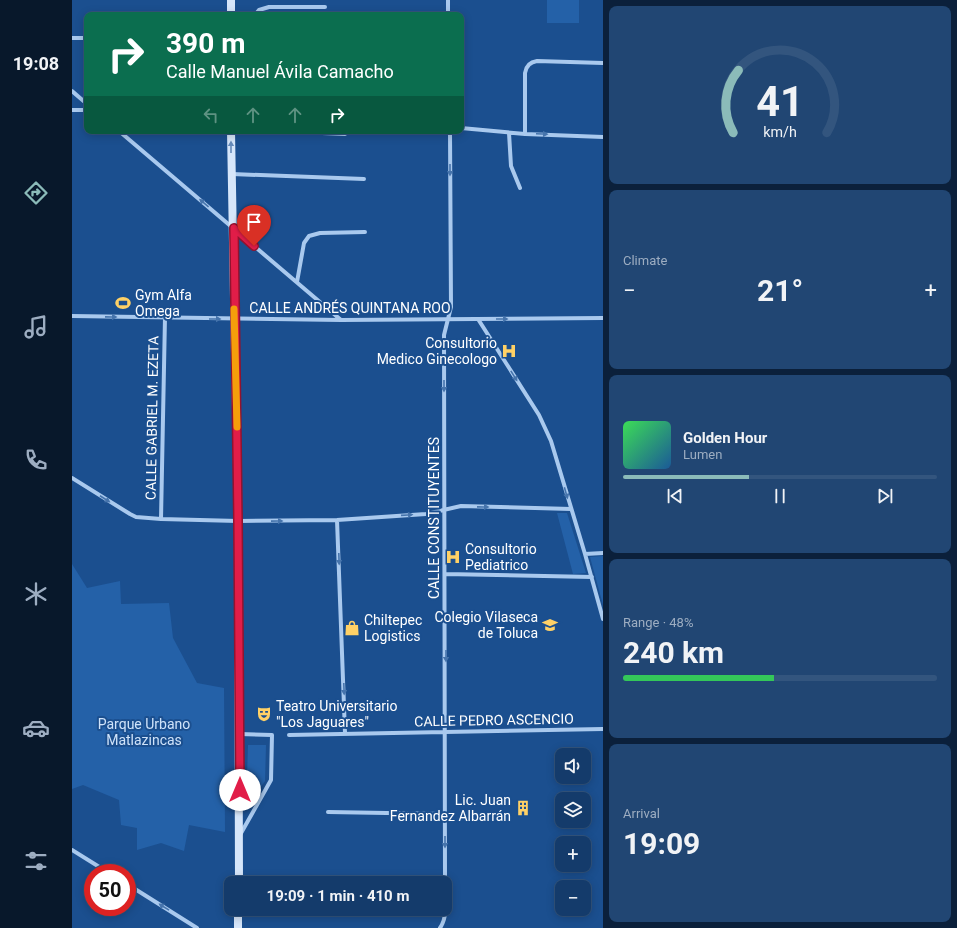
<!DOCTYPE html>
<meta charset="utf-8">
<style>
body{margin:0;font-family:Roboto,sans-serif;background:#214673;color:#f1f3f6;height:100vh;display:flex;flex-direction:column;font-size:15px;white-space:nowrap}
*{box-sizing:border-box;margin:0}
p{font-size:13px;color:#9dadc1}
.icon{flex:none;width:22px;height:22px;fill:none;stroke:currentColor;stroke-width:2;stroke-linecap:round;stroke-linejoin:round}
.map{position:relative;flex:1;overflow:hidden}
.panel{display:flex;flex-direction:column;gap:6px;padding:6px;background:#0b203b;width:354px}
.panel>*{flex:none}
.hud{position:absolute;left:12px;top:12px;width:380px;height:122px;border-radius:8px;box-shadow:0 2px 10px #0003,0 0 0 1px #33557e;background:#0b6e4f;color:#fff;overflow:hidden}
.fabs{position:absolute;left:483px;top:748px;display:grid;gap:8px}
.fabs a{display:grid;place-items:center;width:36px;height:36px;border-radius:8px;background:#143b6b;box-shadow:0 2px 10px #0003,0 0 0 1px #33557e;font-size:20px}
.speed{position:absolute;left:12px;top:864px;display:flex;gap:8px;font-size:20px;font-weight:700;text-align:center}
.speed>*{display:grid;place-content:center;width:52px;height:52px;border-radius:50%;background:#143b6b;box-shadow:0 2px 10px #0003,0 0 0 1px #33557e;line-height:1}
.speed .limit{border:6px solid #d22;background:#fff;color:#111}
.pin{position:absolute;display:grid;place-items:center;width:34px;height:34px;color:#fff;margin:-41px -17px;border-radius:50% 50% 50% 0;rotate:-45deg;box-shadow:0 0 4px #0007}
.pin .icon{rotate:45deg}
.me{position:absolute;width:44px;margin:-22px;rotate:0deg;stroke-linejoin:round;filter:drop-shadow(0 0 3px #0008)}
.turn{display:flex;align-items:center;gap:14px;height:84px;padding:0 16px;font-size:18px}
.turn .icon{width:52px;height:52px;stroke-width:2.5}
.turn b{display:block;font-size:28px;line-height:34px}
.lanes{display:flex;align-items:center;height:38px;padding:0 16px;background:#0003;justify-content:center;gap:20px;direction:ltr}
.lanes .off{opacity:.35}
.big{font-size:30px;font-weight:700;line-height:1.1}
.panel .tile{flex:1;display:flex;flex-direction:column;justify-content:center;gap:6px;min-width:0;padding:0 14px;border-radius:8px;background:#214673}
.panel .dial{align-items:center;gap:0}
.dial svg{height:104px;overflow:visible;fill:none;stroke:#33557e;stroke-width:7;stroke-linecap:round;text-anchor:middle}
.dial text{fill:#f1f3f6;stroke:none}
.song{display:flex;align-items:center;gap:12px}
.cover{width:48px;height:48px;border-radius:6px;background:linear-gradient(135deg,hsl(130 70% 55%),hsl(210 70% 35%))}
.played{height:4px;border-radius:2px;background:linear-gradient(90deg,#8bbbb9 40%,#33557e 40%)}
.keys{display:flex;justify-content:space-around;direction:ltr}
.heat{display:flex;justify-content:space-between;align-items:center;font-size:22px;direction:ltr}
.charge{height:6px;border-radius:3px;background:linear-gradient(90deg,#34c759 48%,#33557e 0)}
.trip{position:absolute;left:152px;top:876px;width:228px;height:40px;border-radius:8px;background:#143b6b;box-shadow:0 2px 10px #0003,0 0 0 1px #33557e;font-weight:700;line-height:40px;text-align:center}
main{display:flex;flex:1;min-height:0}
.dock{display:flex;flex-direction:column;width:72px;justify-content:space-around;align-items:center;background:#08182b;color:#9dadc1}
.dock .icon{width:28px;height:28px}
.dock .current{color:#8bbbb9}
.dock b{font-size:18px;color:#f1f3f6}
.map>svg:first-child{display:block}
.green{fill:#2461a8}
.lines{fill:none;stroke-linecap:round;stroke-linejoin:round}
.street{stroke:#a9c9ee;stroke-width:4}
.secondary{stroke:#d6e6fa;stroke-width:8}
.oneway{fill:#4674ac}
.oneway2{fill:#668bba}
.route-casing{stroke:#92132f;stroke-width:10}
.route{stroke:#e11d48;stroke-width:7}
.slow{stroke:#f59e0b;stroke-width:7}
.labels{text-anchor:middle;stroke-width:4;stroke-linejoin:round;paint-order:stroke}
.poi-label{font-size:14px;fill:#fff;stroke:#1b4f8f;text-anchor:start}
.street-label{font-size:14px;fill:#fff;stroke:#1b4f8f}
.park-label{font-size:14px;fill:#cfe3fa;stroke:#1b4f8f}
</style>
<main>
<nav class="dock">
<b>19:08</b>
<svg class="icon current" aria-label="directions" viewBox="0 0 24 24"><path d="M12 3l9 9-9 9-9-9zM9 14v-3h6M13 9l2 2-2 2"/></svg>
<svg class="icon" aria-label="music" viewBox="0 0 24 24"><path d="M9 18V5l10-2v13"/><circle cx="6" cy="18" r="3"/><circle cx="16" cy="16" r="3"/></svg>
<svg class="icon" aria-label="phone" viewBox="0 0 24 24"><path d="M5 4h4l2 5-3 2q2 4 5 5l2-3 5 2v4C11 20 4 13 5 4z"/></svg>
<svg class="icon" aria-label="climate" viewBox="0 0 24 24"><path d="M12 3v18M4 7l16 10M4 17L20 7"/></svg>
<svg class="icon" aria-label="car" viewBox="0 0 24 24"><path d="M5 17H2v-5l4-1 3-4h7l3 4 3 1v5h-3M9 17h6M6 11h13"/><circle cx="7" cy="17" r="2"/><circle cx="17" cy="17" r="2"/></svg>
<svg class="icon" aria-label="filters" viewBox="0 0 24 24"><path d="M4 7h16M4 17h16"/><circle cx="9" cy="7" r="2"/><circle cx="15" cy="17" r="2"/></svg>
</nav>
<div class="map">
<svg width="531" height="928" viewBox="0 0 531 928">
<rect width="100%" height="100%" fill="#1b4f8f"/>
<path class="green" d="M475,0H507V23H475Z
M485,513H495L514,573L501,574Z
M531,556V605L518,557Z
M0,564L15,588L48,581L49,604L97,603L101,638L125,683L152,688L153,832L117,825L112,851L89,843L65,850V828L49,825L47,800L11,785L0,789Z
M176,745H194L193,781L174,808Z"/>
<g class="lines">
<path class="street" d="M376,0V15
M183,15L187,10L197,7H253
M0,38H15
M0,91L15,104
M0,110H15
M389,128L453,134L531,137
M47,131L269,320
M204,131L273,134
M437,133L439,166L448,188
M453,134V73C454,66 458,62 465,61L531,63
M160,174L292,179
M225,282L232,243L237,236L248,233L293,232
M0,316L269,320L531,318
M406,319L467,415L479,441L513,554L531,619
M0,478L58,514L64,517L89,519L166,521L265,520L354,514L389,506L499,509
M89,519L93,317
M265,520L273,733
M513,554L531,553
M373,574L520,577
M167,734L200,735L199,780L168,835
M217,735L531,729
M256,812L373,814
M0,850L37,873
M55,884L125,928
M368,928C377,915 373,894 373,879L372,335L379,307L378,131"/>
<path class="secondary" d="M159,15V0
M159,131L166,521L167,883
M166,928V909"/>
</g>
<defs><path id="oneway-solid" d="M-6-.8H1V-3.2L6.5 0L1 3.2V.8H-6Z"/></defs>
<g class="oneway">
<use href="#oneway-solid" transform="translate(470 134) rotate(2)"/>
<use href="#oneway-solid" transform="translate(378 170) rotate(90)"/>
<use href="#oneway-solid" transform="translate(132 203) rotate(-140)"/>
<use href="#oneway-solid" transform="translate(39 317) rotate(1)"/>
<use href="#oneway-solid" transform="translate(143 319)"/>
<use href="#oneway-solid" transform="translate(430 319)"/>
<use href="#oneway-solid" transform="translate(442 376) rotate(58)"/>
<use href="#oneway-solid" transform="translate(372 386) rotate(90)"/>
<use href="#oneway-solid" transform="translate(494 493) rotate(74)"/>
<use href="#oneway-solid" transform="translate(33 499) rotate(33)"/>
<use href="#oneway-solid" transform="translate(411 507) rotate(1)"/>
<use href="#oneway-solid" transform="translate(335 515) rotate(-4)"/>
<use href="#oneway-solid" transform="translate(205 521) rotate(-1)"/>
<use href="#oneway-solid" transform="translate(267 559) rotate(88)"/>
<use href="#oneway-solid" transform="translate(374 656) rotate(90)"/>
<use href="#oneway-solid" transform="translate(272 689) rotate(88)"/>
<use href="#oneway-solid" transform="translate(373 842) rotate(90)"/>
<use href="#oneway-solid" transform="translate(92 907) rotate(-148)"/>
</g>
<use class="oneway2" href="#oneway-solid" transform="translate(159 147) rotate(-90)"/>
<g class="lines">
<g class="route-casing">
<path id="route" d="M168,790L166,521L162,228L182,246"/>
</g>
<use href="#route" class="route"/>
<path class="slow" d="M162,309L165,427"/>
</g>
<defs>
<g id="stadium-bare" transform="scale(1.2)"><path d="M0-5a6.5 5 0 1 0 0 10a6.5 5 0 1 0 0-10ZM-3.5-1.8h7v3.6h-7Z" fill="#ffd166" stroke="#1b4f8f" stroke-width="2.5" paint-order="stroke"/></g>
<g id="hospital-bare" transform="scale(1.2)"><path d="M-5-5h3v3.5h4V-5h3V5h-3V1.5h-4V5h-3Z" fill="#ffd166" stroke="#1b4f8f" stroke-width="2.5" paint-order="stroke"/></g>
<g id="school-bare" transform="scale(1.2)"><path d="M0-5L7-2L0 1L-7-2ZM-4 1L0 2.5L4 1V4Q0 6-4 4Z" fill="#ffd166" stroke="#1b4f8f" stroke-width="2.5" paint-order="stroke"/></g>
<g id="shop-bare" transform="scale(1.2)"><path d="M-5-2.5h2.3a2.7 3.5 0 0 1 5.4 0H5L5.5 6h-11ZM-1.5-2.5h3a1.5 2.3 0 0 0-3 0Z" fill="#ffd166" stroke="#1b4f8f" stroke-width="2.5" paint-order="stroke"/></g>
<g id="theatre-bare" transform="scale(1.2)"><path d="M-5-5.5Q0-4 5-5.5V0Q5 5 0 6Q-5 5-5 0ZM-3.3-2.5H-1v1.5H-3.3ZM1-2.5H3.3v1.5H1ZM-2.8 1Q0 5.5 2.8 1Z" fill="#ffd166" stroke="#1b4f8f" stroke-width="2.5" paint-order="stroke"/></g>
<g id="building-bare" transform="scale(1.2)"><path d="M-4-6H4V6H1V3H-1V6H-4ZM-2.5-4.3h1.7v1.8h-1.7ZM.8-4.3h1.7v1.8H.8ZM-2.5-1h1.7V.8h-1.7ZM.8-1h1.7V.8H.8Z" fill="#ffd166" stroke="#1b4f8f" stroke-width="2.5" paint-order="stroke"/></g>
</defs>
<g fill-rule="evenodd">
<use href="#stadium-bare" x="51" y="303"/>
<use href="#hospital-bare" x="437" y="351"/>
<use href="#hospital-bare" x="381" y="557"/>
<use href="#school-bare" x="478" y="625"/>
<use href="#shop-bare" x="280" y="628"/>
<use href="#theatre-bare" x="192" y="714"/>
<use href="#building-bare" x="451" y="808"/>
</g>
<g class="labels">
<g class="poi-label">
<text x="63" y="300">Gym Alfa<tspan x="63" dy="16">Omega</tspan></text>
<text x="425" y="348" text-anchor="end">Consultorio<tspan x="425" dy="16">Medico Ginecologo</tspan></text>
<text x="393" y="554">Consultorio<tspan x="393" dy="16">Pediatrico</tspan></text>
<text x="466" y="622" text-anchor="end">Colegio Vilaseca<tspan x="466" dy="16">de Toluca</tspan></text>
<text x="292" y="625">Chiltepec<tspan x="292" dy="16">Logistics</tspan></text>
<text x="204" y="711">Teatro Universitario<tspan x="204" dy="16">"Los Jaguares"</tspan></text>
<text x="439" y="805" text-anchor="end">Lic. Juan<tspan x="439" dy="16">Fernandez Albarrán</tspan></text>
</g>
<g class="street-label">
<text x="278" y="313">CALLE ANDRÉS QUINTANA ROO</text>
<text transform="translate(80 418) rotate(-89)" y="5">CALLE GABRIEL M. EZETA</text>
<text transform="translate(362 518) rotate(-90)" y="5">CALLE CONSTITUYENTES</text>
<text transform="translate(422 720) rotate(-1)" y="5">CALLE PEDRO ASCENCIO</text>
</g>
<g class="park-label">
<text x="72" y="729">Parque Urbano<tspan x="72" dy="16">Matlazincas</tspan></text>
</g>
</g>
</svg>
<div class="fabs">
<a><svg class="icon" aria-label="sound" viewBox="0 0 24 24"><path d="M4 9h4l5-4v14l-5-4H4zM17 9q2 3 0 6"/></svg></a>
<a><svg class="icon" aria-label="layers" viewBox="0 0 24 24"><path d="M12 4l9 5-9 5-9-5zM3 14l9 5 9-5"/></svg></a>
<a>+</a>
<a>−</a>
</div>
<div class="speed"><div class="limit">50</div></div>
<div class="pin" style="left:182px;top:246px;background:#d93025"><svg class="icon" aria-label="arrive" viewBox="0 0 24 24"><path d="M6 21V4h12l-3 4 3 4H6"/></svg></div>
<svg class="me" style="left:168px;top:790px" viewBox="-20 -20 40 40"><circle r="19" fill="#fff"/><path d="M0-13L10 11 0 6-10 11z" fill="#e11d48"/></svg>
<div class="trip">19:09 · 1 min · 410 m</div>
<div class="hud">
<div class="turn"><svg class="icon" aria-label="right" viewBox="0 0 24 24"><path d="M7 20v-9h11M14 6l5 5-5 5"/></svg><div><b>390 m</b>Calle Manuel Ávila Camacho</div></div>
<div class="lanes"><svg class="icon off" aria-label="left" viewBox="0 0 24 24"><path d="M17 20v-9H6M10 6l-5 5 5 5"/></svg><svg class="icon off" aria-label="ahead" viewBox="0 0 24 24"><path d="M12 20V5M6 11l6-6 6 6"/></svg><svg class="icon off" aria-label="ahead" viewBox="0 0 24 24"><path d="M12 20V5M6 11l6-6 6 6"/></svg><svg class="icon" aria-label="right" viewBox="0 0 24 24"><path d="M7 20v-9h11M14 6l5 5-5 5"/></svg></div>
</div>
</div>
<section class="panel">
<div class="tile dial"><svg viewBox="0 0 100 80">
<path d="M14 69A42 42 0 1 1 86 69"/>
<path d="M14 69A42 42 0 0 1 18 21" stroke="#8bbbb9"/>
<text x="50" y="56" font-size="32" font-weight="700">41</text>
<text x="50" y="72" font-size="11">km/h</text>
</svg></div>
<div class="tile"><p>Climate</p>
<div class="heat"><a>−</a><b class="big">21°</b><a>+</a></div>
</div>
<div class="tile">
<div class="song"><i class="cover"></i><div><b>Golden Hour</b><p>Lumen</p></div></div>
<div class="played"></div>
<div class="keys"><svg class="icon" aria-label="previous" viewBox="0 0 24 24"><path d="M18 5L8 12l10 7zM5 5v14"/></svg><svg class="icon" aria-label="pause" viewBox="0 0 24 24"><path d="M8 5v14M16 5v14"/></svg><svg class="icon" aria-label="next" viewBox="0 0 24 24"><path d="M6 5l10 7-10 7zM19 5v14"/></svg></div>
</div>
<div class="tile"><p>Range · 48%</p><b class="big">240 km</b><div class="charge"></div></div>
<div class="tile"><p>Arrival</p><b class="big">19:09</b></div>
</section>
</main>
